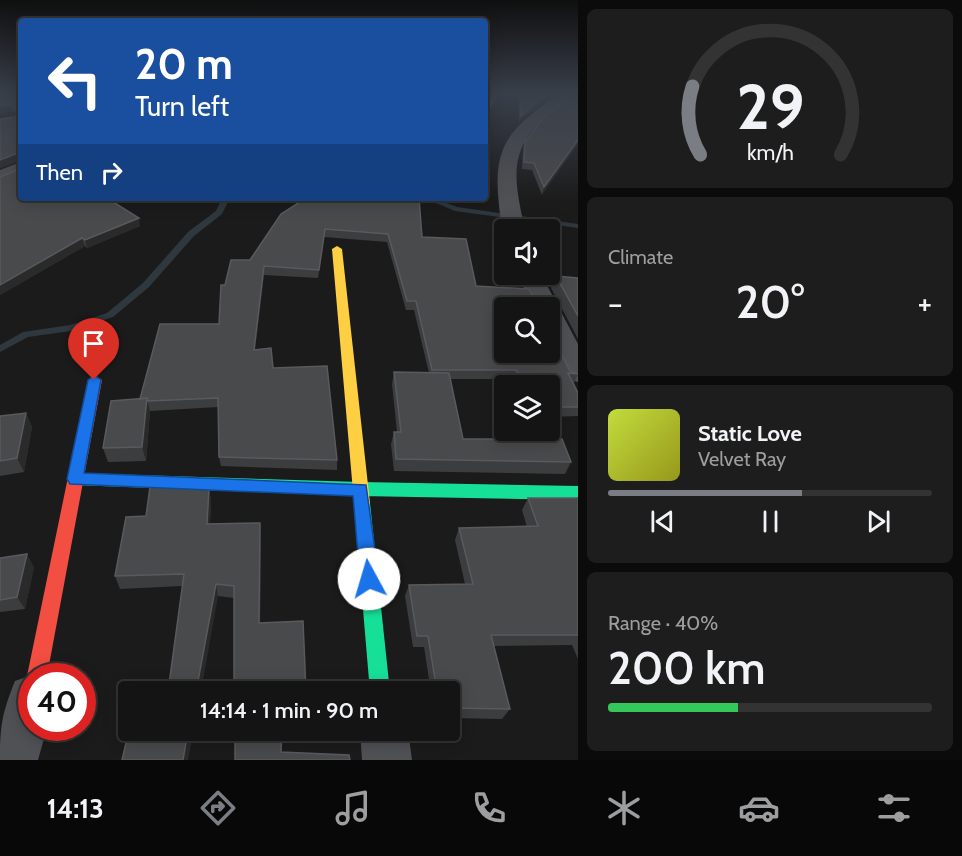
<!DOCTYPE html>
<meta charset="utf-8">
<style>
body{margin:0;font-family:Cabin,sans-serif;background:#1d1d1d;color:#f1f3f6;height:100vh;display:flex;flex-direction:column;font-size:22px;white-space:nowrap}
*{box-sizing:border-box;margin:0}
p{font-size:20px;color:#9d9ea0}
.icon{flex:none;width:33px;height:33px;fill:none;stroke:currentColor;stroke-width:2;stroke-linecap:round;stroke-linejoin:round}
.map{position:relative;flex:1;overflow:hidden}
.side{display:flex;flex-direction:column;gap:9px;padding:9px;background:#0b0b0b;width:384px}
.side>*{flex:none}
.hud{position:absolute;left:18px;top:18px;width:470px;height:183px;border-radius:6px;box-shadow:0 3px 15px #0003,0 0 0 2px #333334;background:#1a4fa0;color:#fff;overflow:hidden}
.fabs{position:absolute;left:494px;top:219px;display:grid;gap:12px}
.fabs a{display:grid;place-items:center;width:66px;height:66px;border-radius:6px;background:#141414;box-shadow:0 3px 15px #0003,0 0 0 2px #333334;font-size:30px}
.speed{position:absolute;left:18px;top:663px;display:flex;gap:12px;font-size:30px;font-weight:700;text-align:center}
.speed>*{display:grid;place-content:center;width:78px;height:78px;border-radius:50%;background:#141414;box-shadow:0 3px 15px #0003,0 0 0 2px #333334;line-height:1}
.speed .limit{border:9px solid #d22;background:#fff;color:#111}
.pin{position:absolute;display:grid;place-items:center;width:51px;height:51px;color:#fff;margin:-62px -26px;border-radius:50% 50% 50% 0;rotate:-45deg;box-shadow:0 0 6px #0007}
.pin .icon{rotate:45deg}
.me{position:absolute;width:66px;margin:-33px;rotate:354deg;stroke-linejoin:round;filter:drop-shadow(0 0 4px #0008)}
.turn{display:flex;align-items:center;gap:21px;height:126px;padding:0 18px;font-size:27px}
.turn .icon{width:78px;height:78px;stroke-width:2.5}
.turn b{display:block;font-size:42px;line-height:51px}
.then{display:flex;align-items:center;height:57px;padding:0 18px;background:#0003;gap:12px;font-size:22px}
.big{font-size:45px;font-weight:600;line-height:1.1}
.side .card{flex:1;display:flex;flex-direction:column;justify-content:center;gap:9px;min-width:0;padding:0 21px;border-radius:9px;background:#1d1d1d}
.side .dial{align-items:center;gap:0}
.dial svg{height:156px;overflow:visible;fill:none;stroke:#333334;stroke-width:7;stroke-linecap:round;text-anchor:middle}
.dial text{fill:#f1f3f6;stroke:none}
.song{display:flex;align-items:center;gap:18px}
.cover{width:72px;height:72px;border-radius:9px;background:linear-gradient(135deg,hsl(70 70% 55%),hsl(60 70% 35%))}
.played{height:6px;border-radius:3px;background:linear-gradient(90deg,#7a7e84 60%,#333334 60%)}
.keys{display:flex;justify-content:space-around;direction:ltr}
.heat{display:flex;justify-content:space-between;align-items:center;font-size:33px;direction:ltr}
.charge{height:9px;border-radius:4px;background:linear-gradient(90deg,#34c759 40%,#333334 0)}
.trip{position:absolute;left:118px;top:681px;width:342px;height:60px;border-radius:6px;background:#141414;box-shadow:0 3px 15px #0003,0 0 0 2px #333334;font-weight:600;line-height:60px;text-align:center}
.tabs{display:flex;height:96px;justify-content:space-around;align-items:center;background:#080808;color:#9d9ea0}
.tabs .icon{width:42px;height:42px}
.tabs .on{color:#7a7e84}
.tabs b{font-size:27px;color:#f1f3f6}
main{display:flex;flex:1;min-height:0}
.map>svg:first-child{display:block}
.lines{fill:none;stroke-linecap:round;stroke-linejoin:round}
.stream{fill:#2e383e;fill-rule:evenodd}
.street{fill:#4f5154;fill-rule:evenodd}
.fast{fill:#16e098;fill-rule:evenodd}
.slow{fill:#ffcf43;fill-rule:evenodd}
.jam{fill:#f24e42;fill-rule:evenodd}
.wall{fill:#3c3d3e}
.shaded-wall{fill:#2a2a2b}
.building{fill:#494a4c;stroke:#585a5e;stroke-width:1.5;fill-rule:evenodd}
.route{fill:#1a73e8;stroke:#114b97;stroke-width:1.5}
</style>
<main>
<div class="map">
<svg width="578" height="760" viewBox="0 0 578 760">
<rect width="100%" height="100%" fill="#1b1b1b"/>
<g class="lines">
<path class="stream" d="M222,198H230L222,214L194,236L149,287L113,317L71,331L28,337L0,352V345L23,332L70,325L107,313L143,283L188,232L216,211Z
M424,198H434L457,207L578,224V228L455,211Z"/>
<path class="street" d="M557,94H573C564,106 549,115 538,125C506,155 517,191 525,230H504V232C500,220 499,206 498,194C494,138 517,126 557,94Z
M21,162V175L0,183V170Z
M517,274H541L578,344V382L568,379L549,342V308H533Z
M32,675L37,676H32V728H47L38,760H0C0,726 2,713 15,681Z
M360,730H408L412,760H362Z"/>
<path class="fast" d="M75,473L361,482L578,486V500L361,496L75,485L69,484L67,479L69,474Z
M362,496L368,498L370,503L390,692H370L354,503L356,498Z"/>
<path class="slow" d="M337,246L342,249L370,503L368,508L362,510L356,508L354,503L332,249Z"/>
<path class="jam" d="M95,375L102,380L47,676H32V684L27,676L88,380Z"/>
</g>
<path class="wall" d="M0,94H21V198L140,226L87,248L85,246L0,295V177L20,169L21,160L0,168L17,114L12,111L0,113Z
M518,94H553L519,122Z
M578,94L542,195L532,170L522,169L523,149L525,142L569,98Z
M297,198H419L422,237L476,286L551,334L570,371L578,374L574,383L578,393V416L549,417V386H515L512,379H450L463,439L571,462L565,474L394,471L391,444L394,432H397L392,384L394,372L429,373L414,310H406L387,242L324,237L318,278L264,275L255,349L273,368L337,460V470L221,466L219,457L218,407L150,411L146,461L108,462L103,448L140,399L219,324L225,285L250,260L302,200Z
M556,276L578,278V339L551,288Z
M26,413L32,427L24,472L0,476V416Z
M209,489L211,502L210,524L260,523L261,535L260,622L306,692L234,598L218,596L182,586L120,589L115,576Z
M528,498H578V659L572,645L494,646L510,709L502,719L450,718V692H431L424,647H413L405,596L409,585L465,584L455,540L459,528L527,527L522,510Z
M0,558L34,567L25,609L0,612Z"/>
<path class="shaded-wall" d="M497,94H499L484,123V119Z
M547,94H553L519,122L521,116Z
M10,105L12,111L0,113V106Z
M578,140V144L542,195L544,187Z
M18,153L20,160L0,168V160Z
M139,218L140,226L87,248L85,240Z
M82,238L85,246L0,295V285Z
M264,266V275L254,359V350Z
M147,398L150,412L146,461L142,447Z
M26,413L32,427L24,472L17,458Z
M209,489L211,502L209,537L207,524Z
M260,523L261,535L260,634L259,623Z
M27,554L34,567L25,609L17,597Z
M216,584L218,596L201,692H196Z
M188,730H194L188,760H183Z"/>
<path class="building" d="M0,94H21V198H107L139,218L85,240L82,238L0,285V177L20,169L21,155L18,153L0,160V119L15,117L19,111L10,105L0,106Z
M484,94H497L484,119Z
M520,94H547L521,116Z
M572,94H578V140L544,187L534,163L524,162L525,142L542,120L569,98Z
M306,198H419L422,237L466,239L476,286L529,289L536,301H550L551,334L570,371L578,374L568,373L578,393V407H549V386H523L516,370H432L416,301H407L388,234L325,229L319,270L264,266L254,350L271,348L273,368L327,366L337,460L219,457L218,398L148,401L147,398L140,399L160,324H219L221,285H225L231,260H250L281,214ZM504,308H549V352H504Z
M556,276L578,278V316Z
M394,372L449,373L463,439H562L571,462L396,459L394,432H401Z
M147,398L142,447L103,448L111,401Z
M26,413L17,458L0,461V416Z
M150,487L209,489L207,524L260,523L259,623L303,621L306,692H234V586L216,584L196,692H168L184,574L115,576L126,517L146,516Z
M528,498H578V635H491L510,709L450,708V692H437L428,636H417L409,585L473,584L459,528L538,526Z
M27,554L17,597L0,600V558Z
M129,730H188L183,760H122Z
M235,730H282L281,752L349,755L350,760H235Z"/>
<linearGradient id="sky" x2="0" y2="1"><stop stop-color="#0f0f0f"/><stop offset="0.47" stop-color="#393f4a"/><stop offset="1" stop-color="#393f4a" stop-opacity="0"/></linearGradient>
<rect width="578" height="201" fill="url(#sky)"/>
<path class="route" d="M94,375L101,380L84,473L366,485L379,579L376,585L369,588L363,585L360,579L353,496L70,484L67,479L88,380Z"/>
</svg>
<div class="fabs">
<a><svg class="icon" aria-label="sound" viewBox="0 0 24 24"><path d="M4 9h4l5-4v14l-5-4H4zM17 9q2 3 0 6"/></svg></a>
<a><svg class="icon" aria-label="search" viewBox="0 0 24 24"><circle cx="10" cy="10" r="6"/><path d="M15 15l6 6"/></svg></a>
<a><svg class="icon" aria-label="layers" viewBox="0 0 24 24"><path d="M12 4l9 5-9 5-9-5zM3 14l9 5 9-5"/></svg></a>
</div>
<div class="speed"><div class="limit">40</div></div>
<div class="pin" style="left:94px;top:380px;background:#d93025"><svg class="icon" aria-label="arrive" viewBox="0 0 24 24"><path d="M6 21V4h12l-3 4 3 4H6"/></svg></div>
<svg class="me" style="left:369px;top:579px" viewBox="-20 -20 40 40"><circle r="19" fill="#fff"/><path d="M0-13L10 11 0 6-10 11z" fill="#1a73e8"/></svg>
<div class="trip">14:14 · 1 min · 90 m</div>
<div class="hud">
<div class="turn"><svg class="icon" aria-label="left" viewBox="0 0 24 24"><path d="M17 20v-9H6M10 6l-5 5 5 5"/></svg><div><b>20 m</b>Turn left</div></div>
<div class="then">Then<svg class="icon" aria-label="right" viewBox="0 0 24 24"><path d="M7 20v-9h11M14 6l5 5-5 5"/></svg></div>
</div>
</div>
<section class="side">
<div class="card dial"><svg viewBox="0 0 100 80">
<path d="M14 69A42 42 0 1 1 86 69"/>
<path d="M14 69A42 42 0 0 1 10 34" stroke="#7a7e84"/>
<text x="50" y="56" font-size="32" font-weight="700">29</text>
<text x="50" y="72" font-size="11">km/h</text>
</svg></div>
<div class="card"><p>Climate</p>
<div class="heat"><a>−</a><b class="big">20°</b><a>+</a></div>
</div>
<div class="card">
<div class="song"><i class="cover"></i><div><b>Static Love</b><p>Velvet Ray</p></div></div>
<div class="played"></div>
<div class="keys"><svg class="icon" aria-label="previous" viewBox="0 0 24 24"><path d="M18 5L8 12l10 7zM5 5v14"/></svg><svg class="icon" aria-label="pause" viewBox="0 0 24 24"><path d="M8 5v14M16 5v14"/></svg><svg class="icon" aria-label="next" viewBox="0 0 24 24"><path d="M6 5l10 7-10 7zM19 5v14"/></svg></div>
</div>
<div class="card"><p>Range · 40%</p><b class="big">200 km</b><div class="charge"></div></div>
</section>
</main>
<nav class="tabs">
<b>14:13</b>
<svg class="icon on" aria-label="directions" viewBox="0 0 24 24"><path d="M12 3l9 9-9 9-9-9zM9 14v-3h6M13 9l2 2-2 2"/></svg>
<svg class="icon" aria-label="music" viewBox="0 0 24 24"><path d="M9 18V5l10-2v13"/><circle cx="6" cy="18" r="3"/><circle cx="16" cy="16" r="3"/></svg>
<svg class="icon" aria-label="phone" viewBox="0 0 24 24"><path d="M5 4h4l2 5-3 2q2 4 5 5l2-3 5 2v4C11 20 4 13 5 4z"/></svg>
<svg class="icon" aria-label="climate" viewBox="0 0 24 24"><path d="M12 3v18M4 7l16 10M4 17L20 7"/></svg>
<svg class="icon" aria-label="car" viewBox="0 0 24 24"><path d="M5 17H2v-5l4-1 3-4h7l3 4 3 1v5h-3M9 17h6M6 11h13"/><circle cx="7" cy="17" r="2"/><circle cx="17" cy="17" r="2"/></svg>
<svg class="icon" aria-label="filters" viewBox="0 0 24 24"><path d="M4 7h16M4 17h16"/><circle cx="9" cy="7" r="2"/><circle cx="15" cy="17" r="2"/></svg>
</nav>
